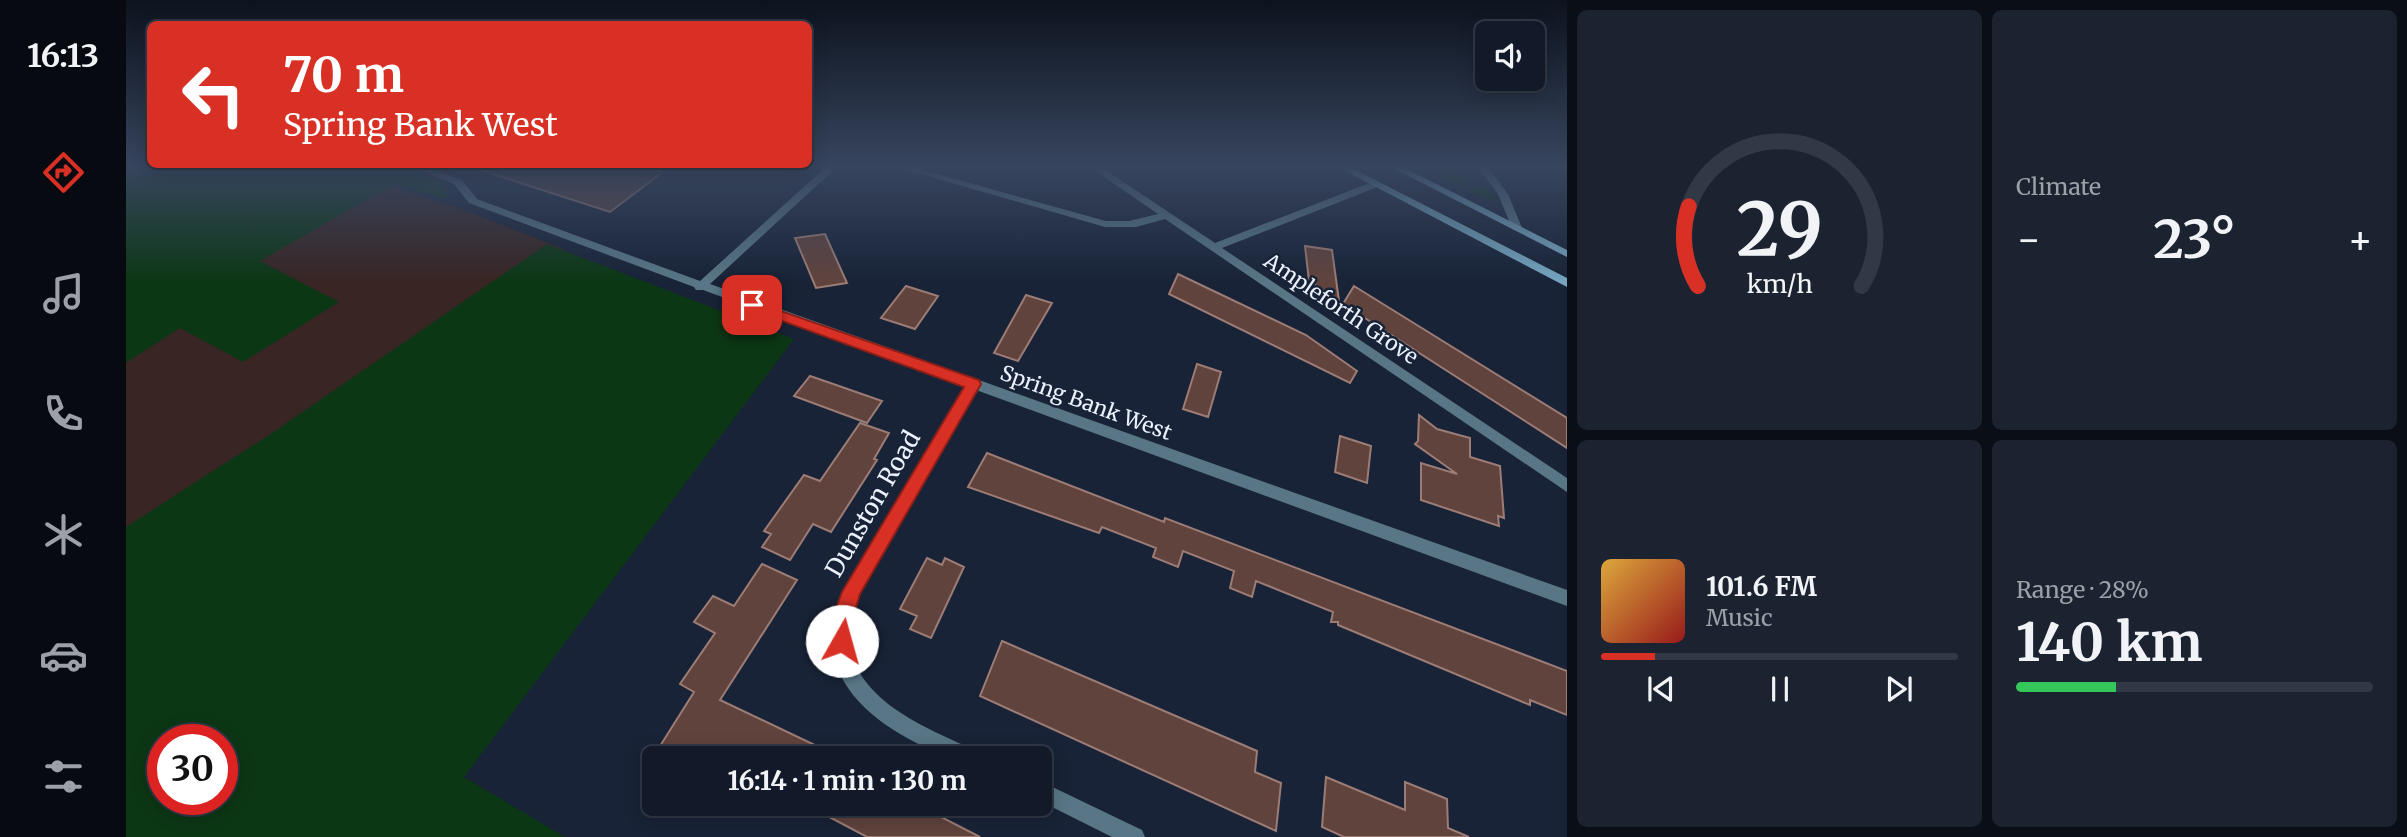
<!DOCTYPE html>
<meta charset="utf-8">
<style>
body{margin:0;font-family:Merriweather,serif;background:#1b2331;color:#f1f3f6;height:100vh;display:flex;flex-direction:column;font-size:26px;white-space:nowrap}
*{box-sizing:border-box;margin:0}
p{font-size:23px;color:#9ca1a8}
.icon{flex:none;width:38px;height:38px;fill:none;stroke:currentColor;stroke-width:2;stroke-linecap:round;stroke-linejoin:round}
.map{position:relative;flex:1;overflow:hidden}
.sheet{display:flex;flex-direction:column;gap:10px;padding:10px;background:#0a0e17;width:840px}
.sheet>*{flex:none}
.banner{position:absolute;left:21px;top:21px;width:665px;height:147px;border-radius:10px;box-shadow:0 4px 18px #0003,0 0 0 2px #313846;background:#d93025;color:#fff;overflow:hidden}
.tools{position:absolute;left:1349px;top:21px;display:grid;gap:14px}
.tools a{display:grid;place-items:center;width:70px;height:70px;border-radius:10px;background:#121a29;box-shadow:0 4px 18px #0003,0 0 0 2px #313846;font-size:35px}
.speed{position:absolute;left:21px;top:724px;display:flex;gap:14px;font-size:35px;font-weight:700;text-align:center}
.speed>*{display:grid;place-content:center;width:91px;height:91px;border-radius:50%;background:#121a29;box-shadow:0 4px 18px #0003,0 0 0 2px #313846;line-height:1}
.speed .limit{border:10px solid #d22;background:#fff;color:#111}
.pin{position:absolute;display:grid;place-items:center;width:60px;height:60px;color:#fff;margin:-30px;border-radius:14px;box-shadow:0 4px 10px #0006}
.me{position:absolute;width:77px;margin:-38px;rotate:7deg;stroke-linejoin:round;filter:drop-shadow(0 0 5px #0008)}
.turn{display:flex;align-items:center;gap:24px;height:147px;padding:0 21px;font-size:32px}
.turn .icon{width:91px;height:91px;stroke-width:2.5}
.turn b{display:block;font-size:49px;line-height:60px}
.big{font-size:52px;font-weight:700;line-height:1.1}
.sheet .tile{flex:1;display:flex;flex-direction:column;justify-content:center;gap:10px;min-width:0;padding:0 24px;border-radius:10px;background:#1b2331}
.sheet .dial{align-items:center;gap:0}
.dial svg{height:182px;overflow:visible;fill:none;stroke:#313846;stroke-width:7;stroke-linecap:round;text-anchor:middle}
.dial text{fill:#f1f3f6;stroke:none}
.song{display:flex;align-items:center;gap:21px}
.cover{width:84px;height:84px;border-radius:10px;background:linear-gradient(135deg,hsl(40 70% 55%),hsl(0 70% 35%))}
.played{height:7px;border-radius:4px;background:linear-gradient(90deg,#d93025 15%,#313846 15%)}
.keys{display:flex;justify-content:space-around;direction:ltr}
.heat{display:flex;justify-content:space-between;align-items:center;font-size:38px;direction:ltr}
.charge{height:10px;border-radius:5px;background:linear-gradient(90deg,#34c759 28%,#313846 0)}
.sheet .tiles{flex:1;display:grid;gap:10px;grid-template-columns:repeat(2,1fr)}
.trip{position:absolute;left:516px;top:746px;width:410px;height:70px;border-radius:10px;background:#121a29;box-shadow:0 4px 18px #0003,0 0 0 2px #313846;font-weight:700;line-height:70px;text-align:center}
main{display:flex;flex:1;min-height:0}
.dock{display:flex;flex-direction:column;width:126px;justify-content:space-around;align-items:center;background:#070a10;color:#9ca1a8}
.dock .icon{width:49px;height:49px}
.dock .active{color:#d93025}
.dock b{font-size:32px;color:#f1f3f6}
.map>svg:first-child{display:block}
.industrial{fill:#382524}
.green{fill:#0c3715;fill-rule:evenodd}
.building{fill:#60433d;stroke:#9c7c75;stroke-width:2}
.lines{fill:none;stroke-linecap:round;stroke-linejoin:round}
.street{fill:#587686;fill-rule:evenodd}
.secondary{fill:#75a5bf;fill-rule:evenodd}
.route{fill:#d93025;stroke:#8d1f18;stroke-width:2}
.labels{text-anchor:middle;stroke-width:5;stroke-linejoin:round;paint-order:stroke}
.street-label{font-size:21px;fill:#ebf2fd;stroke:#182337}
.near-street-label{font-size:24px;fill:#ebf2fd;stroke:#182337}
</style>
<main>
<nav class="dock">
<b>16:13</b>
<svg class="icon active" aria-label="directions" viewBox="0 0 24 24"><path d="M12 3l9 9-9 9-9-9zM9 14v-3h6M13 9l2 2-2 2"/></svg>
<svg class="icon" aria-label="music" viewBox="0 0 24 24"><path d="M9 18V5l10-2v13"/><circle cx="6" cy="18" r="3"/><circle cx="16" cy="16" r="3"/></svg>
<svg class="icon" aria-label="phone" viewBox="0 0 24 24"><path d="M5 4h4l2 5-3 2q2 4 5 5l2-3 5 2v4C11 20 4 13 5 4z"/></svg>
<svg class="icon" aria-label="climate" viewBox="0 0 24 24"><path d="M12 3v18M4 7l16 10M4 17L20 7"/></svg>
<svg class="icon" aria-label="car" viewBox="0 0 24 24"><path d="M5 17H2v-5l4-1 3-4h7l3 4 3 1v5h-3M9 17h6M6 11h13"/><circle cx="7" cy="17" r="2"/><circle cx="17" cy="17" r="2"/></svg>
<svg class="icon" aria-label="filters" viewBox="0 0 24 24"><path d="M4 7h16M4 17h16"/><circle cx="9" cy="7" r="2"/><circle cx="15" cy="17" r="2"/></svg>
</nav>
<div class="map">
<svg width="1441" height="837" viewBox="0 0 1441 837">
<rect width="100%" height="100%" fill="#182337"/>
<path class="industrial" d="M248,181L336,209L437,249L0,587V312Z"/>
<path class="green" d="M0,165H277L316,183L320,199L268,184L134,261L213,302L117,362L54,328L0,363Z
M1292,165H1328L1344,189L1361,188L1370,202Z
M421,244L668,339L338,777L439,837H0V527L143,435ZM37,740H96V800H37Z"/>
<path class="building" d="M355,165H511L537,172L484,212L354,170Z
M699,234L721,283L690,288L669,238Z
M1179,246L1206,250L1213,301L1183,281Z
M1052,274L1180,335L1231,371L1224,383L1043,294Z
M780,286L812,296L789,329L755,318Z
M1228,286L1441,418V448L1217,304Z
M900,295L926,303L892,361L868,353Z
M1071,364L1095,372L1082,417L1057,409Z
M684,376L713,386L756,401L741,423L668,396Z
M1293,415L1311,429L1344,438V457L1374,466L1378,518L1372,516L1373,526L1295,500V463L1331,474L1289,444L1292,441Z
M734,423L763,433L748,459L751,460L705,532L687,524L664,560L636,547L645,534L638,531L678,475L694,481Z
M1214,436L1245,446L1241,483L1209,472Z
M861,453L1038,522L1039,518L1441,671V715L1404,700V705L1212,625V622H1205L1207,612L1130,581L1126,597L1104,588L1108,571L1057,551L1052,567L1027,557L1030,548L976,527L973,533L842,487Z
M801,558L816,565L819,558L838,567L805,638L784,629L791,616L774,609Z
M636,564L671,580L594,700L716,758H557L534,746L568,692L554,684L589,633L568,622L587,596L608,606Z
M876,641L1131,751L1129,772L1155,783L1150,831L854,696Z
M1200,777L1279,810V782L1321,799L1322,828L1343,837H1218L1196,827Z
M677,803H788L854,837H741Z"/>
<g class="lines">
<path class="street" d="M282,165H296L336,180L351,199L574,281L702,165H713L584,284L1441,590V606L850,390L733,594C730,603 725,611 724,620C713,695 796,726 851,751L854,758C844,758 831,760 822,758C809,755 795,745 783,739C721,705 686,657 719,587L839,386L577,290H570L568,287L343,203L328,184Z
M764,165H779L980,221H1003L1032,214L961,165H972L1089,243L1246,182H1254V186L1096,248L1441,478V492L1039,219L1010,227H979Z
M1350,165H1360L1382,194L1396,228L1395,230H1387L1386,228L1372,194Z
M914,781L1016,830L1019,837H986L914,801Z"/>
<path class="secondary" d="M1208,165H1220L1441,278V287Z
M1261,165H1273L1441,250V257Z"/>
</g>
<linearGradient id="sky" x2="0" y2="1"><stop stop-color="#0d131e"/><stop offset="0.59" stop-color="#37455e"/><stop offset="1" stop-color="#37455e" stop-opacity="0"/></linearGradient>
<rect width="1441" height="282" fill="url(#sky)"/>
<path class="route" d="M626,301L853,380L855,384L734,594L725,624L726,641L723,648L716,651L709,648C700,629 709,611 716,592L838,387L621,308V302Z"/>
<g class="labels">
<g class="street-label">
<text transform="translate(1215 309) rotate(34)" y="7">Ampleforth Grove</text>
<text transform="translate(960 403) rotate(20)" y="7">Spring Bank West</text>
</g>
<g class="near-street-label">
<text transform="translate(747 504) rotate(-60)" y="8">Dunston Road</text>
</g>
</g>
</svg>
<div class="tools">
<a><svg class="icon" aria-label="sound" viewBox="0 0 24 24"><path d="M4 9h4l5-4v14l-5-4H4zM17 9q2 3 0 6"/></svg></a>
</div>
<div class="speed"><div class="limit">30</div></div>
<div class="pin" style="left:626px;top:305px;background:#d93025"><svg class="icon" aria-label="arrive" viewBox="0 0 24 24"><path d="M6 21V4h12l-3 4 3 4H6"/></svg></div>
<svg class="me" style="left:716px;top:641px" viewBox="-20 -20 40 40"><circle r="19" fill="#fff"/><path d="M0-13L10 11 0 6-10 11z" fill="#d93025"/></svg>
<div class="trip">16:14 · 1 min · 130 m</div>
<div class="banner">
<div class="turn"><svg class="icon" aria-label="left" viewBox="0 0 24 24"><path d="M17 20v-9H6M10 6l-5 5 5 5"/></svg><div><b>70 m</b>Spring Bank West</div></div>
</div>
</div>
<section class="sheet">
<div class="tiles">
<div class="tile dial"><svg viewBox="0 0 100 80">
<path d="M14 69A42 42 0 1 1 86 69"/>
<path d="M14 69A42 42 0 0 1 10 34" stroke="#d93025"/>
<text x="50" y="56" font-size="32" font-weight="700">29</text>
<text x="50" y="72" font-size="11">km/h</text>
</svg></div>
<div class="tile"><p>Climate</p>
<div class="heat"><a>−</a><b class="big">23°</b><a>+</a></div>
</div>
<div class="tile">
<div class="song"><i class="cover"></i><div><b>101.6 FM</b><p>Music</p></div></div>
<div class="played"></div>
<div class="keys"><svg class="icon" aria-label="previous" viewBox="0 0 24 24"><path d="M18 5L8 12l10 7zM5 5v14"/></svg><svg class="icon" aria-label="pause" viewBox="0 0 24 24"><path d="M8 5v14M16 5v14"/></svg><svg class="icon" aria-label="next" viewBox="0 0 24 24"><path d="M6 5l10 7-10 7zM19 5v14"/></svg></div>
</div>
<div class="tile"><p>Range · 28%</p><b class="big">140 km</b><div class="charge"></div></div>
</div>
</section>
</main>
